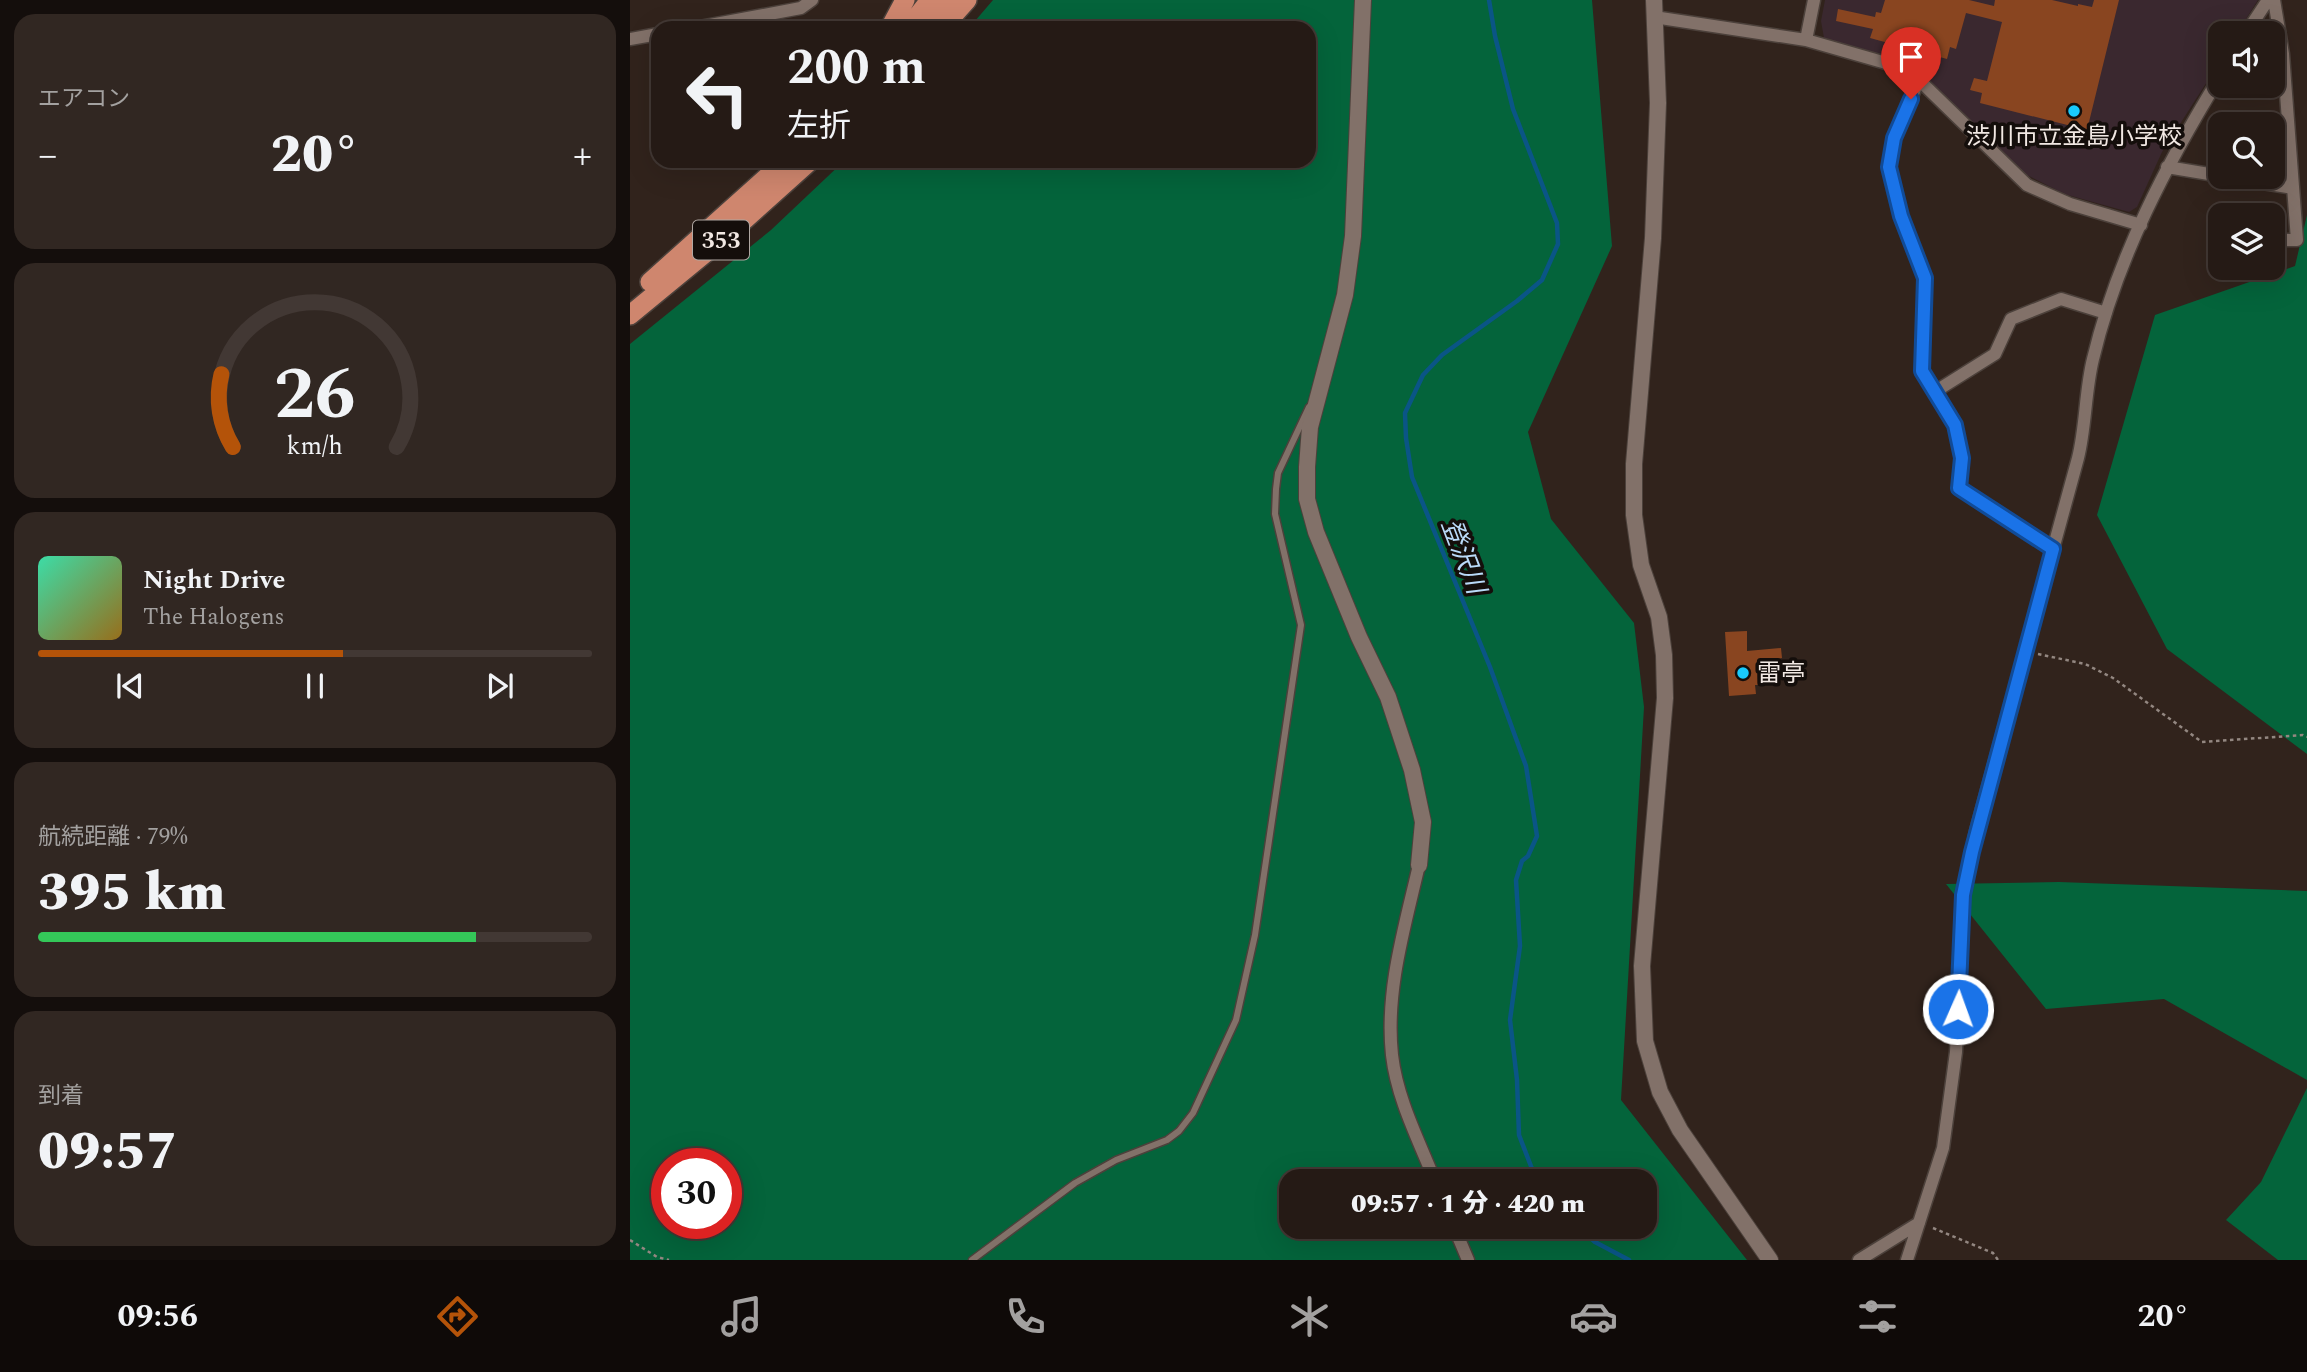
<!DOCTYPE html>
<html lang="ja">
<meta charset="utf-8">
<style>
body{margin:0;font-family:Spectral,"Noto Sans JP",serif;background:#312722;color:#f1f3f6;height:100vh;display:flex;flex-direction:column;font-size:26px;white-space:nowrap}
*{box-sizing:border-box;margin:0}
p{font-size:23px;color:#a3a1a0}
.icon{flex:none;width:38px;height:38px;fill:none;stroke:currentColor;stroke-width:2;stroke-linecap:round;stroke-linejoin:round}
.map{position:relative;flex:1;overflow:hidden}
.panel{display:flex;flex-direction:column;gap:14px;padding:14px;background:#140e0c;width:630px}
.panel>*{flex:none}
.top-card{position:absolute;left:21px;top:21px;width:665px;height:147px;border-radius:21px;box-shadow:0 7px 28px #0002,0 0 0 2px #423834;background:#251a15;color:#f1f3f6;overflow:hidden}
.fabs{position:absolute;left:1578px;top:21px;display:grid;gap:14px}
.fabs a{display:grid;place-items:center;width:77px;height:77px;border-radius:14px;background:#251a15;box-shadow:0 7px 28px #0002,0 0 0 2px #423834;font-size:35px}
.speed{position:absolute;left:21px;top:1148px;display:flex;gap:14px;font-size:35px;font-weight:700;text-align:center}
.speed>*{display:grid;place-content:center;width:91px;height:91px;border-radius:50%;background:#251a15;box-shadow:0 7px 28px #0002,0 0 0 2px #423834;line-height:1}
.speed .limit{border:10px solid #d22;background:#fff;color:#111}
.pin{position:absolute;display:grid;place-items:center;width:60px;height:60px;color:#fff;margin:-72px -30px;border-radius:50% 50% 50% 0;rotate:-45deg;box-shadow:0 0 7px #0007}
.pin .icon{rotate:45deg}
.me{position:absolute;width:77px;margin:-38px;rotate:2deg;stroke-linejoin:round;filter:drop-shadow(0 0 5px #0008)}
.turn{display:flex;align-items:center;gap:24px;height:147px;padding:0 21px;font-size:32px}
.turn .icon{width:91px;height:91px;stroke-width:2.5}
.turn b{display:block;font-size:49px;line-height:60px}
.big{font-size:52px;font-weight:800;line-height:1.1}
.panel .widget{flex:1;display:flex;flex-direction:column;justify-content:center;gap:10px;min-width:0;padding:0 24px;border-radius:21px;background:#312722}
.panel .dial{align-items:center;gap:0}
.dial svg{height:182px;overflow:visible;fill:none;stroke:#423834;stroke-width:7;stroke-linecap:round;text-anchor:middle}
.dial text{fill:#f1f3f6;stroke:none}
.song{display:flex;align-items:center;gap:21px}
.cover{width:84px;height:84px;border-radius:10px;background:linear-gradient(135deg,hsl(160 70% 55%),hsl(40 70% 35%))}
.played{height:7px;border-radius:4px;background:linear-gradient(90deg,#b45309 55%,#423834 55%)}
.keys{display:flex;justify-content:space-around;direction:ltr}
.heat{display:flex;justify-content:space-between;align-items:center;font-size:38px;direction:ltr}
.charge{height:10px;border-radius:5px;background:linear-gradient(90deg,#34c759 79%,#423834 0)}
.trip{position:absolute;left:649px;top:1169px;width:378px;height:70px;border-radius:21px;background:#251a15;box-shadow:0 7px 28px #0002,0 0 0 2px #423834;font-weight:800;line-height:70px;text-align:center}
.dock{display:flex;height:112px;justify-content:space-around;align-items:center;background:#0f0a08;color:#a3a1a0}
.dock .icon{width:49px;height:49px}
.dock .selected{color:#b45309}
.dock b{font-size:32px;color:#f1f3f6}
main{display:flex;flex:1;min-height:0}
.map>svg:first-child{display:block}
.education{fill:#3a282f}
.forest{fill:#04643b;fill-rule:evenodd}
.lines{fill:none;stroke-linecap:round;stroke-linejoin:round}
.stream{stroke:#0a5586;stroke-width:4.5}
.building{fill:#894520}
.service-casing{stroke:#4c413b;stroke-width:9}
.minor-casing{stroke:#4c413b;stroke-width:15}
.tertiary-casing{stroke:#4c413b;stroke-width:18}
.trunk-casing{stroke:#4c413b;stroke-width:22}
.path{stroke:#938781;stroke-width:2.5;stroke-dasharray:3.5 3.5;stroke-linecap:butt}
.service{stroke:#827169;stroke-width:6}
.minor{stroke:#827169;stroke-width:12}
.tertiary{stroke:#827169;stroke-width:16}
.trunk{stroke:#cf866e;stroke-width:19}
.route-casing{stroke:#114b97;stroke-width:18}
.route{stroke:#1a73e8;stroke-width:12}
.poi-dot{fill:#19cafc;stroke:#140e0b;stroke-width:2.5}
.labels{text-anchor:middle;stroke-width:7;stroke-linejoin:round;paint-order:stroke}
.shield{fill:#140e0b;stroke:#afa7a2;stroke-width:2}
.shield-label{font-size:23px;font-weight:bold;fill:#f1e8e3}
.poi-label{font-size:24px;fill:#f1e8e3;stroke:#140e0b}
.water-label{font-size:26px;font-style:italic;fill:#badbf9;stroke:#140e0b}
</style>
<main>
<section class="panel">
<div class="widget"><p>エアコン</p>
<div class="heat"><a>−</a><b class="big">20°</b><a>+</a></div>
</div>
<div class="widget dial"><svg viewBox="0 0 100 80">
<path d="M14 69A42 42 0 1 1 86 69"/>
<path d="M14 69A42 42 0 0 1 9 37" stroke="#b45309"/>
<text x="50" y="56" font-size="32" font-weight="700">26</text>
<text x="50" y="72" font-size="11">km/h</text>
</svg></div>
<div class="widget">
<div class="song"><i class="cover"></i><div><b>Night Drive</b><p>The Halogens</p></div></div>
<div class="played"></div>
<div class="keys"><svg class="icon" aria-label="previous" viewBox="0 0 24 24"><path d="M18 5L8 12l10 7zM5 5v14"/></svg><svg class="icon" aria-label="pause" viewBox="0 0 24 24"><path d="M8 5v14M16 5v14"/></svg><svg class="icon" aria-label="next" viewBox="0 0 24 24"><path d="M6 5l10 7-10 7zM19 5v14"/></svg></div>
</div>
<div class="widget"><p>航続距離 · 79%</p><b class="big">395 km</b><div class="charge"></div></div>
<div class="widget"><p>到着</p><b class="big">09:57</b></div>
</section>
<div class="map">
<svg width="1677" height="1260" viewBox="0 0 1677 1260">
<rect width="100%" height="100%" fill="#31231c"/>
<path class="education" d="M1195,0H1628L1607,33H1591V60L1532,152L1507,207L1499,212L1434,194L1395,174L1277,63L1194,38L1191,21Z"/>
<path class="forest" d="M363,0H962L982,246L898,432L921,519L1004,623L1014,707L991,1100L1117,1260H0V344L141,230L214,161H679V28H339ZM37,1164H96V1223H37ZM662,1181H1015V1227H662Z
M1677,215V754L1537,649L1467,515L1525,315L1665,266Z
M1429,882L1677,891V1080L1534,999L1416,1009L1316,884Z
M1677,1088V1260H1648L1596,1220L1631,1182Z"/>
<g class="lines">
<path class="stream" d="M859,0L865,36L883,109L927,223L928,244L912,280L887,301L812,355L793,375L775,413L776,438L782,477L860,667L896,766L907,836L898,856L892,861L886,880L890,946L880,1020L887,1080L889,1135L904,1174L909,1181
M948,1227L965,1242L999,1260"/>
</g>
<path class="building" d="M1255,0H1339L1364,6L1365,0H1422L1448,6V4L1462,7L1464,0H1489L1457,130L1350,103L1352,93L1340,90L1344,78L1357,81L1372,22L1336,13L1326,49L1320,47L1317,59L1240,38L1243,29L1206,21L1208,9L1245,17L1246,12L1251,13Z
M1117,631V651L1151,648L1152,658L1127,662L1128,685H1125L1126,694L1099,696L1095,632Z"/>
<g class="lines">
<g class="service-casing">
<path id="service" d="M342,1260L445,1183L486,1160L537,1140L549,1131L563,1113L606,1020L625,935L671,625L645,514L646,489L648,473L679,407"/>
</g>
<g class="minor-casing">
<path id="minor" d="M1024,17L1176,40L1184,0
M64,28L171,8L182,0
M1616,33L1638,0
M0,39L28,34
M1176,40L1263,65L1289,80L1397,185L1440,204L1511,225
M1289,80L1264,138L1259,167L1271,216L1295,278L1292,371L1326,425L1332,459L1329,488L1423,549
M1537,167L1591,176
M1596,177L1663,188
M1643,240H1667L1653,54L1644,0
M1306,391L1365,354L1381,319L1431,299L1476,313
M789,865C775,926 755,991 762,1055C767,1099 789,1141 805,1181
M824,1227L838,1260
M1229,1260L1289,1223
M1277,1260L1313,1148L1326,1052L1333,895L1346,831C1380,707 1414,582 1448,458C1456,426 1455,391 1463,359C1487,258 1537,163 1591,75"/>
</g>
<g class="tertiary-casing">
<path id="tertiary" d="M733,0L723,236L715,295L680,427L677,467V499L686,532L729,637L758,697L782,770L793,822L789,865
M1024,0L1028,103L1023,238L1004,464V515L1011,565L1029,617L1034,655L1035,698L1012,966L1015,1041L1030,1092L1050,1130L1140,1260"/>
</g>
<g class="trunk-casing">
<path id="trunk" d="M260,28L275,0
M278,28L300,0
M296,28L317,0
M312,28L337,0
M20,282L155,161
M0,315L102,231L180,161"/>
</g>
<path class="path" d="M1408,654L1455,664L1483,678L1572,742L1673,735L1677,737
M1303,1228L1363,1253L1368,1260
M0,1240L27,1257L39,1260"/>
<use href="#service" class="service"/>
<use href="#minor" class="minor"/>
<use href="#tertiary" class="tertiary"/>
<use href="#trunk" class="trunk"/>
</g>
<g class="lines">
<g class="route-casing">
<path id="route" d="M1281,99L1264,138L1259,167L1271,216L1295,278L1292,371L1325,425L1332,458L1329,488L1423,549L1342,852L1333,895L1328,1009"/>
</g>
<use href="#route" class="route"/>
</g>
<g class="poi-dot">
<circle cx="1444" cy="111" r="7"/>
<circle cx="1113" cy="673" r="7"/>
</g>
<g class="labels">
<rect class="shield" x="63" y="220.5" width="56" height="39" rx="5"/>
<g class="shield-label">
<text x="91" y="248">353</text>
</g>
<g class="poi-label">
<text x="1444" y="144">渋川市立金島小学校</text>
<text x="1127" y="681" text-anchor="start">雷亭</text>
</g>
<g class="water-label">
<text transform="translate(834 556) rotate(69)" y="9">登沢川</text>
</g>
</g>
</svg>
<div class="fabs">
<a><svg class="icon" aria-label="sound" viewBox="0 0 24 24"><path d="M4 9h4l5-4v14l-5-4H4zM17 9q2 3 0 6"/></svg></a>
<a><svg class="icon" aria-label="search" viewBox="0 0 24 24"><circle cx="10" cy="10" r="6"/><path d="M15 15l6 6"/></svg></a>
<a><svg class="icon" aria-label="layers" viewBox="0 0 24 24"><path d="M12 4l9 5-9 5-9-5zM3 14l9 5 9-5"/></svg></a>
</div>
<div class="speed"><div class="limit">30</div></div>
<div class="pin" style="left:1281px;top:99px;background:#d93025"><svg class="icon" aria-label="arrive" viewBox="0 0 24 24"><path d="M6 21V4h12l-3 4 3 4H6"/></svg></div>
<svg class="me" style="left:1328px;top:1009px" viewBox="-20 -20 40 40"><circle r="17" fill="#1a73e8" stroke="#fff" stroke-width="3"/><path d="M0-11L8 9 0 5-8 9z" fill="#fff"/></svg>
<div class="trip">09:57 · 1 分 · 420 m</div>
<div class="top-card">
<div class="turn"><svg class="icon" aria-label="left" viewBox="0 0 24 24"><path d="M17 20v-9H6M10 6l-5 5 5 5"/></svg><div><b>200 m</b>左折</div></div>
</div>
</div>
</main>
<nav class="dock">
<b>09:56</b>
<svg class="icon selected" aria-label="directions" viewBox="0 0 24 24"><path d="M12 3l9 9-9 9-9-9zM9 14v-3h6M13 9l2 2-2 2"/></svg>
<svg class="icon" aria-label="music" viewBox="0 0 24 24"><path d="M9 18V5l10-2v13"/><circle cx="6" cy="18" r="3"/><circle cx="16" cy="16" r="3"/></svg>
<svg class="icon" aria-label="phone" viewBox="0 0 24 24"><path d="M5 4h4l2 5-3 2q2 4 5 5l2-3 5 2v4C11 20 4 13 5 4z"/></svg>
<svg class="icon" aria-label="climate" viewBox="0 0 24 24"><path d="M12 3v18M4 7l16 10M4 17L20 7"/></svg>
<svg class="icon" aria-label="car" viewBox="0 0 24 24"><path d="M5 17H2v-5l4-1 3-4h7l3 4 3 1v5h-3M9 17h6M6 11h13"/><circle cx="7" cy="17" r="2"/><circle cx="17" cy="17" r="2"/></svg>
<svg class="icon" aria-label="filters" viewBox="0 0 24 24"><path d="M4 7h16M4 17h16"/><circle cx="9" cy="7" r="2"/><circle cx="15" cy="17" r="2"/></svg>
<b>20°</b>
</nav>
